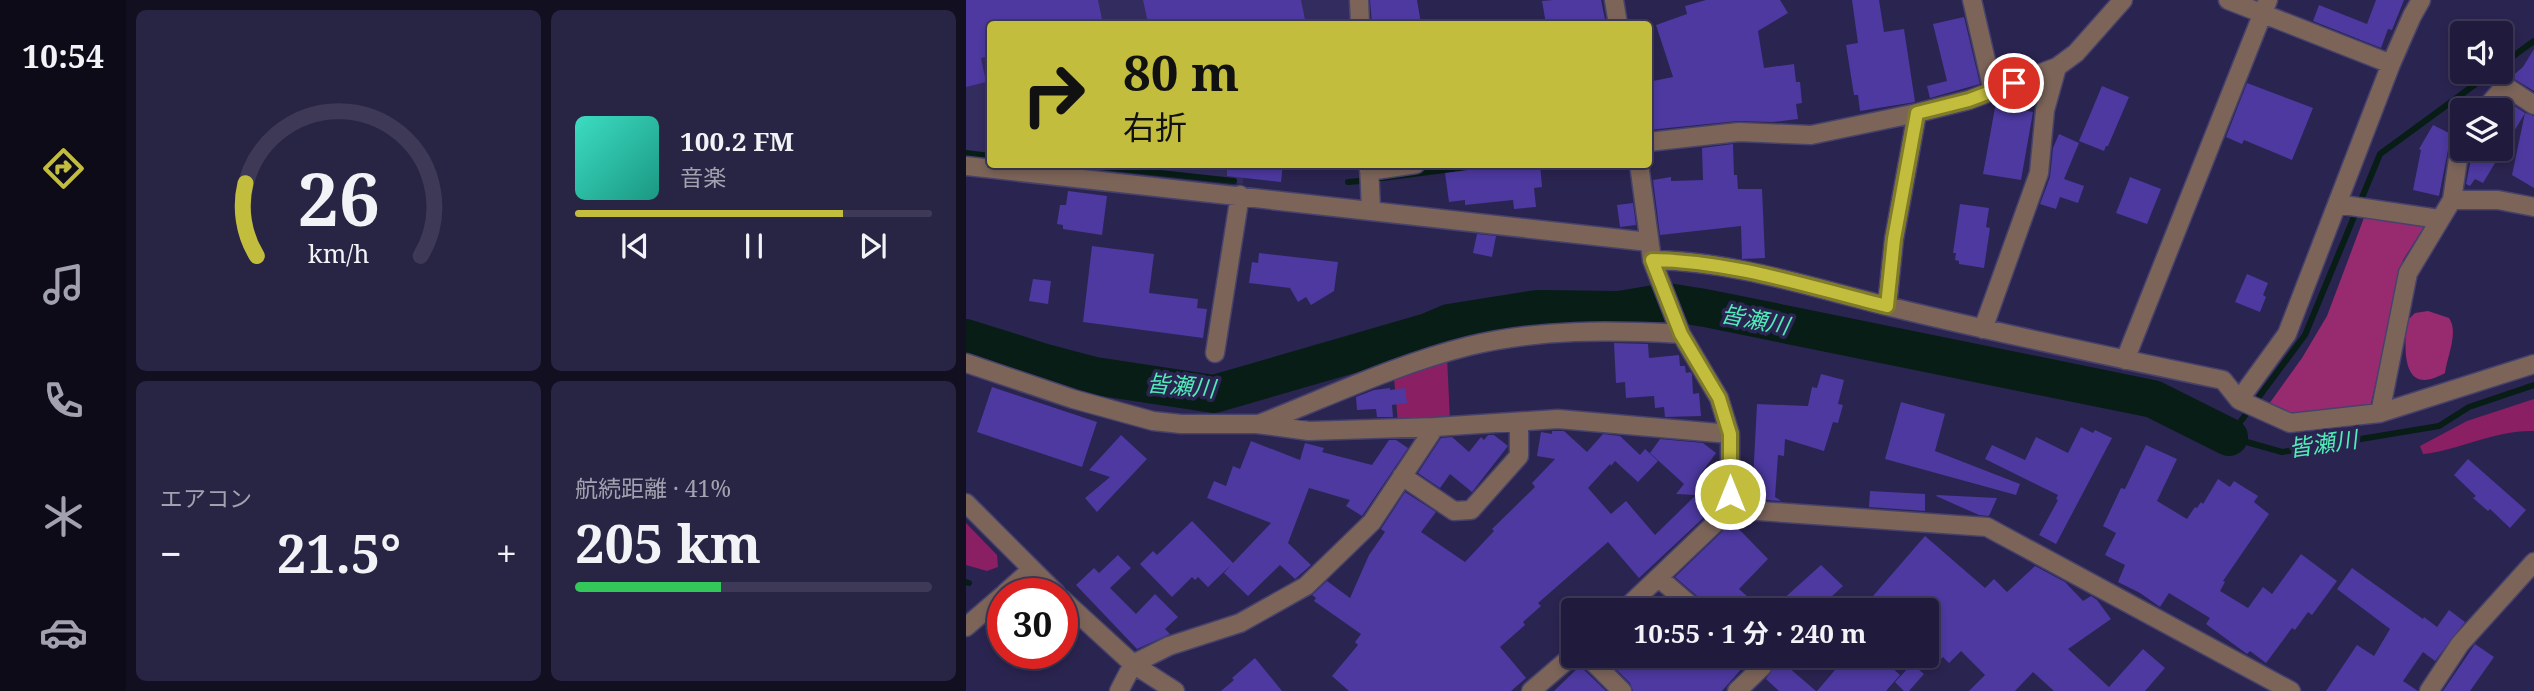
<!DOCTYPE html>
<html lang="ja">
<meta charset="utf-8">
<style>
body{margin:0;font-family:"Noto Serif","Noto Sans JP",serif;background:#282443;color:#f1f3f6;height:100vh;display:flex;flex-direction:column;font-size:26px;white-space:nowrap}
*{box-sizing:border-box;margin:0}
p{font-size:23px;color:#a2a1af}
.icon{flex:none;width:38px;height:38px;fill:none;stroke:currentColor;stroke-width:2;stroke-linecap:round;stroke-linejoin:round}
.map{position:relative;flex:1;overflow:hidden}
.drawer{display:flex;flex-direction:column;gap:10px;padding:10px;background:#120f21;width:840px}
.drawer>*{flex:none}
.guide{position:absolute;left:21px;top:21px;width:665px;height:147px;border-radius:7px;box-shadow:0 4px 10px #0003,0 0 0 2px #3d3956;background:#c3bd3e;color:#111;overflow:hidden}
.buttons{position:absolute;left:1484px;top:21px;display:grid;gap:14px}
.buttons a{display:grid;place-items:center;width:63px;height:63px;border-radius:7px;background:#201b3c;box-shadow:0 4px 10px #0003,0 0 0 2px #3d3956;font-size:35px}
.speed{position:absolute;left:21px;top:578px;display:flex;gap:14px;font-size:35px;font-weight:700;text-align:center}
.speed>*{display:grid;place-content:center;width:91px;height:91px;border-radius:50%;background:#201b3c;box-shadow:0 4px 10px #0003,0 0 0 2px #3d3956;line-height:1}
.speed .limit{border:10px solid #d22;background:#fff;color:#111}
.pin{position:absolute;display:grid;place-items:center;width:60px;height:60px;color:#fff;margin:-30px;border:4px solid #fff;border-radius:50%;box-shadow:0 2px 7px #0007}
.me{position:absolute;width:77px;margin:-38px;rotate:0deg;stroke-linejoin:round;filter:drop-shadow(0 0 5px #0008)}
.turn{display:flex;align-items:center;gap:24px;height:147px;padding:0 21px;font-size:32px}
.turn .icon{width:91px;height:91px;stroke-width:2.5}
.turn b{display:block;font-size:49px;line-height:60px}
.big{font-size:52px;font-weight:700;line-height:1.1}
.drawer .widget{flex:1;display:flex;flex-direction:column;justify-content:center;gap:10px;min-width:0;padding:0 24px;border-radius:10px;background:#282443}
.drawer .dial{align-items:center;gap:0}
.dial svg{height:182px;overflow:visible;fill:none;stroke:#3d3956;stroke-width:7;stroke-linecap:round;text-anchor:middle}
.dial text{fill:#f1f3f6;stroke:none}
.song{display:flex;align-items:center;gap:21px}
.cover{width:84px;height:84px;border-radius:10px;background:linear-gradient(135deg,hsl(170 70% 55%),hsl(170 70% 35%))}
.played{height:7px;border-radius:4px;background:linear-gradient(90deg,#c3bd3e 75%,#3d3956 75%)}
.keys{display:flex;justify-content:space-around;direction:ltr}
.heat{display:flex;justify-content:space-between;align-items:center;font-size:38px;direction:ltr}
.charge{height:10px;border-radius:5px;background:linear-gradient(90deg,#34c759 41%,#3d3956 0)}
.drawer .tiles{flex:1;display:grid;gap:10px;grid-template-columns:repeat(2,1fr)}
.trip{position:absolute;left:595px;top:598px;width:378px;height:70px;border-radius:7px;background:#201b3c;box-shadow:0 4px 10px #0003,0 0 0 2px #3d3956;font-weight:700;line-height:70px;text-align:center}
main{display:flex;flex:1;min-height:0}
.tabs{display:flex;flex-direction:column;width:126px;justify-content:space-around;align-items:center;background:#0d0b18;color:#a2a1af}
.tabs .icon{width:49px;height:49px}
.tabs .selected{color:#c3bd3e}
.tabs b{font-size:32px;color:#f1f3f6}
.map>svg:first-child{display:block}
.built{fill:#332c5e}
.green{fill:#8a1f63}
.forest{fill:#982b6f}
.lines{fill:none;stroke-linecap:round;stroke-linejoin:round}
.stream{stroke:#071d15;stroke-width:6}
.river{stroke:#071d15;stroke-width:38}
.building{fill:#4d39a0}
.minor-casing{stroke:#47426b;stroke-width:21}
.minor{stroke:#7c6459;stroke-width:18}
.route-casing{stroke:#7f7b28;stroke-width:18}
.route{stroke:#c3bd3e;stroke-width:12}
.labels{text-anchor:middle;stroke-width:7;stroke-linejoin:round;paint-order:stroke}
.water-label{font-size:23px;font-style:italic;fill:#50edb8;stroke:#2a2450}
</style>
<main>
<nav class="tabs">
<b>10:54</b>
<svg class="icon selected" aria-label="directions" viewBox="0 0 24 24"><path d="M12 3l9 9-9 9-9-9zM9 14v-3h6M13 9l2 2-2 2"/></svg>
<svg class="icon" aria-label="music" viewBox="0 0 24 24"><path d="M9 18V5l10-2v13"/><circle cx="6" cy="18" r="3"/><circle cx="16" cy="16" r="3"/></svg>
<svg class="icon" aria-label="phone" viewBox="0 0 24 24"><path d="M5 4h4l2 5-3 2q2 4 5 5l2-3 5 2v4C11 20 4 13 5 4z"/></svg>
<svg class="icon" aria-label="climate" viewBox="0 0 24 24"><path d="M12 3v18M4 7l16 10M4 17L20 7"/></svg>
<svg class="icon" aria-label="car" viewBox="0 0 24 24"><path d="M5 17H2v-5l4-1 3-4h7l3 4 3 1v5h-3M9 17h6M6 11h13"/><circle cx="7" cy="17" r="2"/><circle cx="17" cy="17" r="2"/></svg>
</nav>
<section class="drawer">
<div class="tiles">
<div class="widget dial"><svg viewBox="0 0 100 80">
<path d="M14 69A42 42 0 1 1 86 69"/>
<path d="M14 69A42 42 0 0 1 9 37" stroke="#c3bd3e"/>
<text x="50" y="56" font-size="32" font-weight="700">26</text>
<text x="50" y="72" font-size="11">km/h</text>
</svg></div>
<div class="widget">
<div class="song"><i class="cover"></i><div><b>100.2 FM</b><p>音楽</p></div></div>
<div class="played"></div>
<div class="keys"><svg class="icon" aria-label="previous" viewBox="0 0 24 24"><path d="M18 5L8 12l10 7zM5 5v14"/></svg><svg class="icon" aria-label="pause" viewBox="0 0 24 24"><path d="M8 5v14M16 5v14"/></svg><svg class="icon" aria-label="next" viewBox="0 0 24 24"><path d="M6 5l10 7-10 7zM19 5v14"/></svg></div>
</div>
<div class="widget"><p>エアコン</p>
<div class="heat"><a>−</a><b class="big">21.5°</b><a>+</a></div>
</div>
<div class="widget"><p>航続距離 · 41%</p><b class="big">205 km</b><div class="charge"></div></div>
</div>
</section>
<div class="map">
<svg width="1568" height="691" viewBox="0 0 1568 691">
<rect width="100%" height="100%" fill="#2a2450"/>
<path class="built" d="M0,0H386L387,24H24V154L0,152Z
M121,165H278L277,184L146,167Z"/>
<path class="green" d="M481,357L484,420L432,423L428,378Z
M1568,399V431C1529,430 1494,450 1457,454L1454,446L1501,421Z
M0,523L31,555L32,567L21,571L0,565Z"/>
<path class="forest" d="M1399,215L1456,222L1458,227L1437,260L1404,408L1333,416L1303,404L1336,358L1361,316Z
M1462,311L1483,318C1493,332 1481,357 1479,373C1435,398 1438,349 1441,321L1449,313Z"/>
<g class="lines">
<path class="stream" d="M1535,65L1568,41
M1526,72L1414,154L1339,335L1263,437L1316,452L1473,426L1503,407L1568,385
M0,153L24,156
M110,164L268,181
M416,178L525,164
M382,182L394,181
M0,582L3,583"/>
<path class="river" d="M0,338L76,362L129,376L248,394L462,332L483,323L571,309L653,310L701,302L739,308L1187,399L1263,437"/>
</g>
<path class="building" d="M0,0H132L137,24H24V56L15,58L20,82L0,87Z
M177,0H335L340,24H194L193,21L182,23Z
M404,0H451L455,24H406Z
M587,0H635L640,24H580L576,1Z
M740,0H814L822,13L792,31L798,68L828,64L830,82H834L836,103L830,104L832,119L807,122L772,121L682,130V82L707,77L690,25L721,14L719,6Z
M886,0H913L918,32L938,29L949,102L894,111L892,95H888L880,45L892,43Z
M1410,0H1438L1426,30L1422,29L1415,48L1347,21L1353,5L1401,24Z
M998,17L1014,84L964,98L961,86L981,81L967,24Z
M1568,49V91L1545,77L1557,67Z
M1281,83L1347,108L1326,160L1278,140L1276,144L1260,137Z
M1136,86L1163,97L1142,146H1140L1138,151L1113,141Z
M1541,101L1559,113L1517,183L1509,179L1504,186L1500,184L1507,149H1535V108Z
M1030,102L1058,108L1057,110L1067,112L1055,180L1017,174Z
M1559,113L1568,116V188L1546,175Z
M1467,125L1491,137L1482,150L1473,196L1447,190L1455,150L1453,149Z
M1093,134L1113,143L1098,179L1118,186L1112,203L1094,197L1090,209L1074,204L1084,177L1087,148Z
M767,144L768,175H771L772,189H796L799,258L776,259L775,226L694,235L687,180L705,177V181L737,180L736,148Z
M261,164H317L315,182L261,176Z
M532,164H574L576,187L568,188L570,207L548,209L547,200L499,205V200L483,202L479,173L532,166Z
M1164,177L1195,189L1181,224L1150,213Z
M102,191L141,196L136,235L97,229V225L91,224L94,205H100Z
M667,203L670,225L654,227L651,205Z
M994,204L1023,208L1020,227L1024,228L1018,268L993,264V261L989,260L990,253H987Z
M511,234L530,236L526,257L507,253Z
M126,246L188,254L183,293L232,299L231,308L241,309L237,338L117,322Z
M293,253L372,262L368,291L345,305L340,297L332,302L324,288L283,283L286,262L292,263Z
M1281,274L1302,283L1297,295L1300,297L1294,312L1269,302Z
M67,279L85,281L82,304L63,301Z
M648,343L682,344L683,358L713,355L714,366H719L720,373L724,372L726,374L727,394L733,393L735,416L699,417L698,407L689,408L688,396L660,398L659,382L650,383Z
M855,374L878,380L872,404L877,405L872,423L867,422L858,451L819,439L818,456L812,455L809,497L815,501L775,498V477L787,480L791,404L842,406L846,387L851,388Z
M26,387L131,422L116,467L11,432Z
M424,388V390L439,388L441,403L426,405L427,417H411L410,409L391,410L390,397L408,390Z
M935,402L979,414L969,451L1054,484L1050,495L919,459Z
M1115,427L1127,433L1129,430L1146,438L1090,544L1073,535L1092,500L1090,499L1092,495L1019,459L1026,445L1059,460L1070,437L1102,453Z
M586,431H598L621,452L637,434L654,436L674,455L679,449L692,461L672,482L649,461L645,466L644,464L622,488L645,514L660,501L689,535L730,495L710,494L718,484L684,453L694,439L737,443L750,453L734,475L753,476V497L740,496L750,506L673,578L642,542L572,603L575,606L557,622L559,625L534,647L560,678L545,691H383L366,676L392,645L389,642L395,634L348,601L350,598L346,595L361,581L384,598L403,555L419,532L415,529L439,492L470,512L455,532L499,562L528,531L526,529L569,487L566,483L589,459L571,456L575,432L586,434Z
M155,435L181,459L131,512L119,498L144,477L123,470Z
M522,435H528L542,446L506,492L484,474L474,488L452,473L475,438L486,437L503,452L515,437L518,440Z
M423,440H430L442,448L396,516L380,506L384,500L343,488L322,543L345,565L329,579L314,565L282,596L258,573L265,565L242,587L232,577L229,580L226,577L206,597L174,564L187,551L191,555L226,521L267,563L305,523L241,498L248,481L260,486L267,466L274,469L285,441L334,460L339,443L358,448L356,452L406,465Z
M1180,445L1211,459L1191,501L1221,519L1229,507L1231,508L1235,502L1237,504L1252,479L1264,487L1268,481L1292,496L1288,502L1303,514L1257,581L1259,582L1254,591L1282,608L1297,587L1306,594L1335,554L1371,581L1346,615L1342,612L1329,630L1326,628L1300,663L1284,651L1281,654L1240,624L1244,618L1203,593L1194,607L1174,593L1152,582L1159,565L1139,555L1150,533L1137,526L1155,488L1159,489Z
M1502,459L1560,510L1544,528L1524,509L1522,511L1507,498L1510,496L1488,475Z
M904,491L959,494V511L903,507Z
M971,495L1031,498L1023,516L1013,515L970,496Z
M766,522L802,559L773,589L798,611H742L738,602L709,577Z
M959,536L1019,588L1028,579L1041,592L1069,566L1099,582L1117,601L1125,596L1131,600L1145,619L1102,649L1143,687L1177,649L1199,668L1179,691H1088L1067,672L1049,691H1003L1019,675L995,651L983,663L977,657L974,660L961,648L974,632L961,619V611H894Z
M152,555L165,568L144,588L170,614L189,594L212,617L199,629L204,634L171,649L110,585L128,568L133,573Z
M855,565L877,586L850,611H804Z
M1386,568L1457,619L1458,617L1471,627L1483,610L1499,622L1469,661L1457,652L1437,681L1452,691H1360L1391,645L1408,656L1424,629L1371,589Z
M1509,644L1528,657L1504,691H1477Z
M637,656H773L778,666L756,691H667L664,683Z
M801,656H834L822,667L850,691H813L800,679L807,669V663Z
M881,656H913L934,675L920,691H851Z
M289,658L316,691H255L268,680L266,678Z
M946,664L958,674L943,691H938L929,682Z
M614,666L640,691H588Z"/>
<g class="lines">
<g class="minor-casing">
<path id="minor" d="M393,0L394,24
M648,0L652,24
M1006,0L1027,91
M1262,0L1425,64
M1518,110L1539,86L1568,105
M682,142L773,132L845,135L951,113L1003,100L1091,67L1110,53L1157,0
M403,164L405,210
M0,166L683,242
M403,171L450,164
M1486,200H1532L1568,207
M1371,204L1473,219
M686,260C768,261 847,288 925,307C1035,334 1146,357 1257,380L1273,400L1321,334L1425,64L1446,16L1455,0
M921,306L928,239L951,113
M1017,329L1073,173L1079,110L1091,67
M249,353L274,195
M1159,360L1302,0
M0,363L107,399L187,421L215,424H291L343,431L469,427L592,419L764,434
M1273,400L1324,423L1414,413L1568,364
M1414,413L1442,273L1486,200L1493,152L1496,147
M293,424C362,397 431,364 503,346C572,329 645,330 715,334
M436,476L488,511L505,510L553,456V422
M0,503L90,593
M764,509L1021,527L1325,691
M693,578L731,611
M39,593L65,570
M96,599L167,664L209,691
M657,611L764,509V434L753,398L715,334L686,260L673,164
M0,627L37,595
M621,656L656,691
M153,691L167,664L203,646L274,623L340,586L406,522L469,427
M565,691L607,655
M771,691L796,667L784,656
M1463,691L1494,644L1568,562"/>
</g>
<use href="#minor" class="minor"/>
</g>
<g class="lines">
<g class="route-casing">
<path id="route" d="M764,494V434L753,398L715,334L686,260C766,261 844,287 921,306L928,239L951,113L1003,100L1048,83"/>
</g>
<use href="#route" class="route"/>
</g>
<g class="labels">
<g class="water-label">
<text transform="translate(789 320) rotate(11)" y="8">皆瀬川</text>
<text transform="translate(215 386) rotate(5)" y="8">皆瀬川</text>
<text transform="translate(1357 444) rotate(-8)" y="8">皆瀬川</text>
</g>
</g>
</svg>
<div class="buttons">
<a><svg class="icon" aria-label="sound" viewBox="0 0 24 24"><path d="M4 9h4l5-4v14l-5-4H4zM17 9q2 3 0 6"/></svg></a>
<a><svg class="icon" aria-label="layers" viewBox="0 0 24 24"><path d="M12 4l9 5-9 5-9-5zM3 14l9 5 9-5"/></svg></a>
</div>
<div class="speed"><div class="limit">30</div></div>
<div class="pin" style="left:1048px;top:83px;background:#d93025"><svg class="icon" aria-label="arrive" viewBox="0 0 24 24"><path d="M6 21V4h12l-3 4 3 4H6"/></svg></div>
<svg class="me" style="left:764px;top:494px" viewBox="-20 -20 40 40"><circle r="17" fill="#c3bd3e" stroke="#fff" stroke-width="3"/><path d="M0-11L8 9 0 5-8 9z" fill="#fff"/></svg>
<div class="trip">10:55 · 1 分 · 240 m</div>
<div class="guide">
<div class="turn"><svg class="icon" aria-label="right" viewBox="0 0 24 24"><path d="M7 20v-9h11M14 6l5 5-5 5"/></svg><div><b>80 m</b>右折</div></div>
</div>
</div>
</main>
